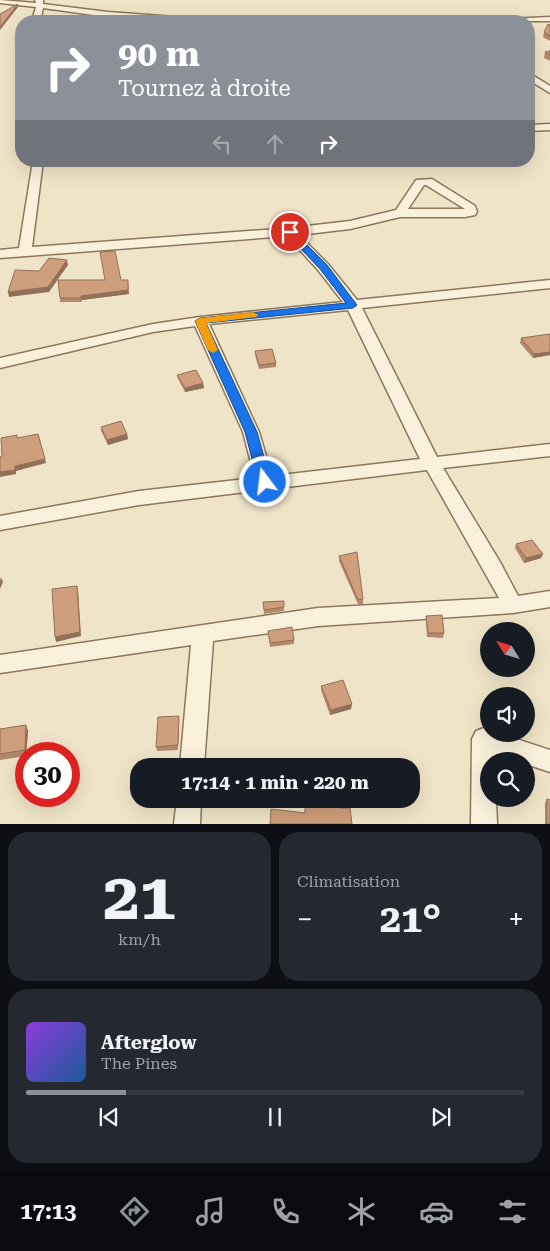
<!DOCTYPE html>
<html lang="fr">
<meta charset="utf-8">
<style>
body{margin:0;font-family:"Roboto Serif",serif;background:#242831;color:#f1f3f6;height:100vh;display:flex;flex-direction:column;font-size:19px;white-space:nowrap}
*{box-sizing:border-box;margin:0}
p{font-size:16px;color:#9ea1a6}
.icon{flex:none;width:28px;height:28px;fill:none;stroke:currentColor;stroke-width:2;stroke-linecap:round;stroke-linejoin:round}
.map{position:relative;height:824px;overflow:hidden}
.details{display:flex;flex-direction:column;gap:8px;padding:8px;background:#0d0f14;flex:1}
.details>*{flex:none}
.hud{position:absolute;left:15px;top:15px;width:520px;height:152px;border-radius:20px;box-shadow:0 5px 20px #0002;background:#8c9099;color:#fff;overflow:hidden}
.needle{width:32px;rotate:307deg}
.tools{position:absolute;left:480px;top:622px;display:grid;gap:10px}
.tools a{display:grid;place-items:center;width:55px;height:55px;border-radius:50%;background:#171b24;box-shadow:0 5px 20px #0002;font-size:25px}
.speed{position:absolute;left:15px;top:742px;display:flex;gap:10px;font-size:25px;font-weight:700;text-align:center}
.speed>*{display:grid;place-content:center;width:65px;height:65px;border-radius:50%;background:#171b24;box-shadow:0 5px 20px #0002;line-height:1}
.speed .limit{border:8px solid #d22;background:#fff;color:#111}
.pin{position:absolute;display:grid;place-items:center;width:42px;height:42px;color:#fff;margin:-21px;border:2px solid #fff;border-radius:50%;box-shadow:0 1px 5px #0007}
.me{position:absolute;width:55px;margin:-28px;rotate:345deg;stroke-linejoin:round;filter:drop-shadow(0 0 4px #0008)}
.turn{display:flex;align-items:center;gap:18px;height:105px;padding:0 20px;font-size:22px}
.turn .icon{width:65px;height:65px;stroke-width:2.5}
.turn b{display:block;font-size:35px;line-height:42px}
.lanes{display:flex;align-items:center;height:48px;padding:0 20px;background:#0003;justify-content:center;gap:25px;direction:ltr}
.lanes .off{opacity:.35}
.big{font-size:38px;font-weight:700;line-height:1.1}
.details .widget{flex:1;display:flex;flex-direction:column;justify-content:center;gap:8px;min-width:0;padding:0 18px;border-radius:20px;background:#242831}
.details .dial{align-items:center;gap:0}
.dial b{font-size:65px;line-height:1}
.song{display:flex;align-items:center;gap:15px}
.cover{width:60px;height:60px;border-radius:8px;background:linear-gradient(135deg,hsl(270 70% 55%),hsl(210 70% 35%))}
.played{height:5px;border-radius:2px;background:linear-gradient(90deg,#8c9099 20%,#363941 20%)}
.keys{display:flex;justify-content:space-around;direction:ltr}
.heat{display:flex;justify-content:space-between;align-items:center;font-size:28px;direction:ltr}
.details .tiles{flex:1;display:grid;gap:8px;grid-template-columns:1fr 1fr}
.widget:last-child{grid-column:span 2}
.trip{position:absolute;left:130px;top:758px;width:290px;height:50px;border-radius:20px;background:#171b24;box-shadow:0 5px 20px #0002;font-weight:700;line-height:50px;text-align:center}
.tab-bar{display:flex;height:80px;justify-content:space-around;align-items:center;background:#090b0e;color:#9ea1a6}
.tab-bar .icon{width:35px;height:35px}
.tab-bar .on{color:#8c9099}
.tab-bar b{font-size:22px;color:#f1f3f6}
.map>svg:first-child{display:block}
.lines{fill:none;stroke-linecap:round;stroke-linejoin:round}
.minor-casing{stroke:#8d765c;stroke-width:3}
.minor{fill:#faf1dc;fill-rule:evenodd}
.wall{fill:#b2896c}
.shaded-wall{fill:#916f58}
.building{fill:#cf9f7d;stroke:#916f58}
.route{fill:#1a73e8;stroke:#114b97}
.slow{fill:#f59e0b}
</style>
<div class="map">
<svg width="550" height="824" viewBox="0 0 550 824">
<rect width="100%" height="100%" fill="#f0e4c8"/>
<g class="lines">
<g class="minor-casing">
<path id="minor" d="M0,0L36,3L35,0H43V4L108,12L202,19L206,21C152,25 96,15 43,8L40,21H32L36,7L0,3Z
M550,17V21H502L506,19Z
M529,73L550,86V93L529,80Z
M550,124V130L529,131V125Z
M33,161H43L32,247L290,228L350,221L396,210L416,180L432,179L475,206L477,212L475,215L465,217H400L350,229L299,235L328,264L357,300L550,280V288L362,308L437,457L550,444V456L443,468L500,562L518,596L550,591V607L513,613L318,626L213,641L204,766H180L191,645L0,673V655L318,608L499,598L427,470L139,505L0,530V516L139,491L255,478L243,432L195,326L153,332L0,368V358L153,324L200,317L343,302L318,270L287,236L0,258V250L19,248ZM424,185H426L465,209H408ZM348,310L420,459L272,476L259,432L209,324Z
M484,728L489,730V734H501L550,750V772L526,764V761H517L496,754V761H489V799H496L497,824H471L472,739L476,731Z
M177,799H201L200,824H174Z"/>
</g>
<use href="#minor" class="minor"/>
</g>
<path class="wall" d="M550,25V41L543,37L544,32Z
M550,51V61L544,58L545,52Z
M121,280L129,294L82,300V302H60V298Z
M550,334V355L533,358L520,343L521,338Z
M255,351L276,363V367L259,369L255,355Z
M177,375L203,383L204,388L185,392L178,379Z
M101,427L127,434L128,439L108,445L101,431Z
M516,544L543,554L541,558L524,563L515,548Z
M339,556L363,599V604H358L339,561Z
M284,601V611L264,614L263,602Z
M426,616L444,633L443,638L427,637L426,621Z
M268,631L294,640V644L270,647Z
M321,686L351,709L330,715L321,690Z
M179,716L178,750L157,751L156,747Z
M26,725L28,731L26,756L0,760V729Z
M547,799L550,824H545V803Z"/>
<path class="shaded-wall" d="M18,4V7L0,30V27Z
M67,260L68,265L49,292L9,297L8,292Z
M128,280L129,294L82,300L81,296Z
M550,352V355L533,358L534,354Z
M203,383L204,388L185,392V388Z
M127,434L128,439L108,445L107,440Z
M45,459L46,463L16,471V474L0,477V472L15,466Z
M543,554L541,558L524,563L526,558Z
M1,577L3,582L0,589V581Z
M77,586L78,590L81,636L56,642L55,637Z
M352,704L351,709L330,715L331,710Z
M26,725L28,731L26,755L25,750Z"/>
<path class="building" d="M18,4L0,27V14Z
M548,24L550,25V36L544,32Z
M550,51V55L545,52Z
M115,251L121,280H128V290L81,296V298H60L58,280H105L100,252Z
M49,258L67,260L48,287L8,292L15,270L39,271Z
M550,334V352L534,354L521,338Z
M272,349L276,363L259,365L255,351Z
M196,370L203,383L185,388L177,375Z
M121,421L127,434L107,440L101,427Z
M38,434L45,459L15,466V470L0,472V457L2,456L1,438L17,435V438Z
M532,540L543,554L526,558L516,544Z
M357,552L363,599L358,600L339,556Z
M77,586L80,632L55,637L52,589Z
M284,601V607L264,610L263,602Z
M442,615L444,633H428L426,616Z
M292,627L294,640L270,643L268,631Z
M343,680L352,704L331,710L321,686Z
M179,716L178,745L156,747L158,717Z
M26,725L25,750L0,754V729Z
M526,775L535,779L528,796L526,795Z
M547,799L550,800V824H547Z
M339,803V808H350L352,824H270L271,809L305,813V804Z"/>
<path class="route" d="M290,230L293,231L327,265L357,305L353,308L206,323L257,432L271,482L265,487L258,482L245,432L195,321L200,318L346,303L320,269L287,234L285,232Z"/>
<path class="slow" d="M253,312L258,315L256,317L206,323L218,350L213,353L208,350L195,321L200,318Z"/>
</svg>
<div class="tools">
<a><svg class="needle" viewBox="-14 -14 28 28"><path d="M0-13l5 13h-10z" fill="#e53935"/><path d="M0 13l5-13h-10z" fill="#9ea1a6"/></svg></a>
<a><svg class="icon" aria-label="sound" viewBox="0 0 24 24"><path d="M4 9h4l5-4v14l-5-4H4zM17 9q2 3 0 6"/></svg></a>
<a><svg class="icon" aria-label="search" viewBox="0 0 24 24"><circle cx="10" cy="10" r="6"/><path d="M15 15l6 6"/></svg></a>
</div>
<div class="speed"><div class="limit">30</div></div>
<div class="pin" style="left:290px;top:232px;background:#d93025"><svg class="icon" aria-label="arrive" viewBox="0 0 24 24"><path d="M6 21V4h12l-3 4 3 4H6"/></svg></div>
<svg class="me" style="left:265px;top:482px" viewBox="-20 -20 40 40"><circle r="17" fill="#1a73e8" stroke="#fff" stroke-width="3"/><path d="M0-11L8 9 0 5-8 9z" fill="#fff"/></svg>
<div class="trip">17:14 · 1 min · 220 m</div>
<div class="hud">
<div class="turn"><svg class="icon" aria-label="right" viewBox="0 0 24 24"><path d="M7 20v-9h11M14 6l5 5-5 5"/></svg><div><b>90 m</b>Tournez à droite</div></div>
<div class="lanes"><svg class="icon off" aria-label="left" viewBox="0 0 24 24"><path d="M17 20v-9H6M10 6l-5 5 5 5"/></svg><svg class="icon off" aria-label="ahead" viewBox="0 0 24 24"><path d="M12 20V5M6 11l6-6 6 6"/></svg><svg class="icon" aria-label="right" viewBox="0 0 24 24"><path d="M7 20v-9h11M14 6l5 5-5 5"/></svg></div>
</div>
</div>
<section class="details">
<div class="tiles">
<div class="widget dial"><b>21</b><p>km/h</p></div>
<div class="widget"><p>Climatisation</p>
<div class="heat"><a>−</a><b class="big">21°</b><a>+</a></div>
</div>
<div class="widget">
<div class="song"><i class="cover"></i><div><b>Afterglow</b><p>The Pines</p></div></div>
<div class="played"></div>
<div class="keys"><svg class="icon" aria-label="previous" viewBox="0 0 24 24"><path d="M18 5L8 12l10 7zM5 5v14"/></svg><svg class="icon" aria-label="pause" viewBox="0 0 24 24"><path d="M8 5v14M16 5v14"/></svg><svg class="icon" aria-label="next" viewBox="0 0 24 24"><path d="M6 5l10 7-10 7zM19 5v14"/></svg></div>
</div>
</div>
</section>
<nav class="tab-bar">
<b>17:13</b>
<svg class="icon on" aria-label="directions" viewBox="0 0 24 24"><path d="M12 3l9 9-9 9-9-9zM9 14v-3h6M13 9l2 2-2 2"/></svg>
<svg class="icon" aria-label="music" viewBox="0 0 24 24"><path d="M9 18V5l10-2v13"/><circle cx="6" cy="18" r="3"/><circle cx="16" cy="16" r="3"/></svg>
<svg class="icon" aria-label="phone" viewBox="0 0 24 24"><path d="M5 4h4l2 5-3 2q2 4 5 5l2-3 5 2v4C11 20 4 13 5 4z"/></svg>
<svg class="icon" aria-label="climate" viewBox="0 0 24 24"><path d="M12 3v18M4 7l16 10M4 17L20 7"/></svg>
<svg class="icon" aria-label="car" viewBox="0 0 24 24"><path d="M5 17H2v-5l4-1 3-4h7l3 4 3 1v5h-3M9 17h6M6 11h13"/><circle cx="7" cy="17" r="2"/><circle cx="17" cy="17" r="2"/></svg>
<svg class="icon" aria-label="filters" viewBox="0 0 24 24"><path d="M4 7h16M4 17h16"/><circle cx="9" cy="7" r="2"/><circle cx="15" cy="17" r="2"/></svg>
</nav>
